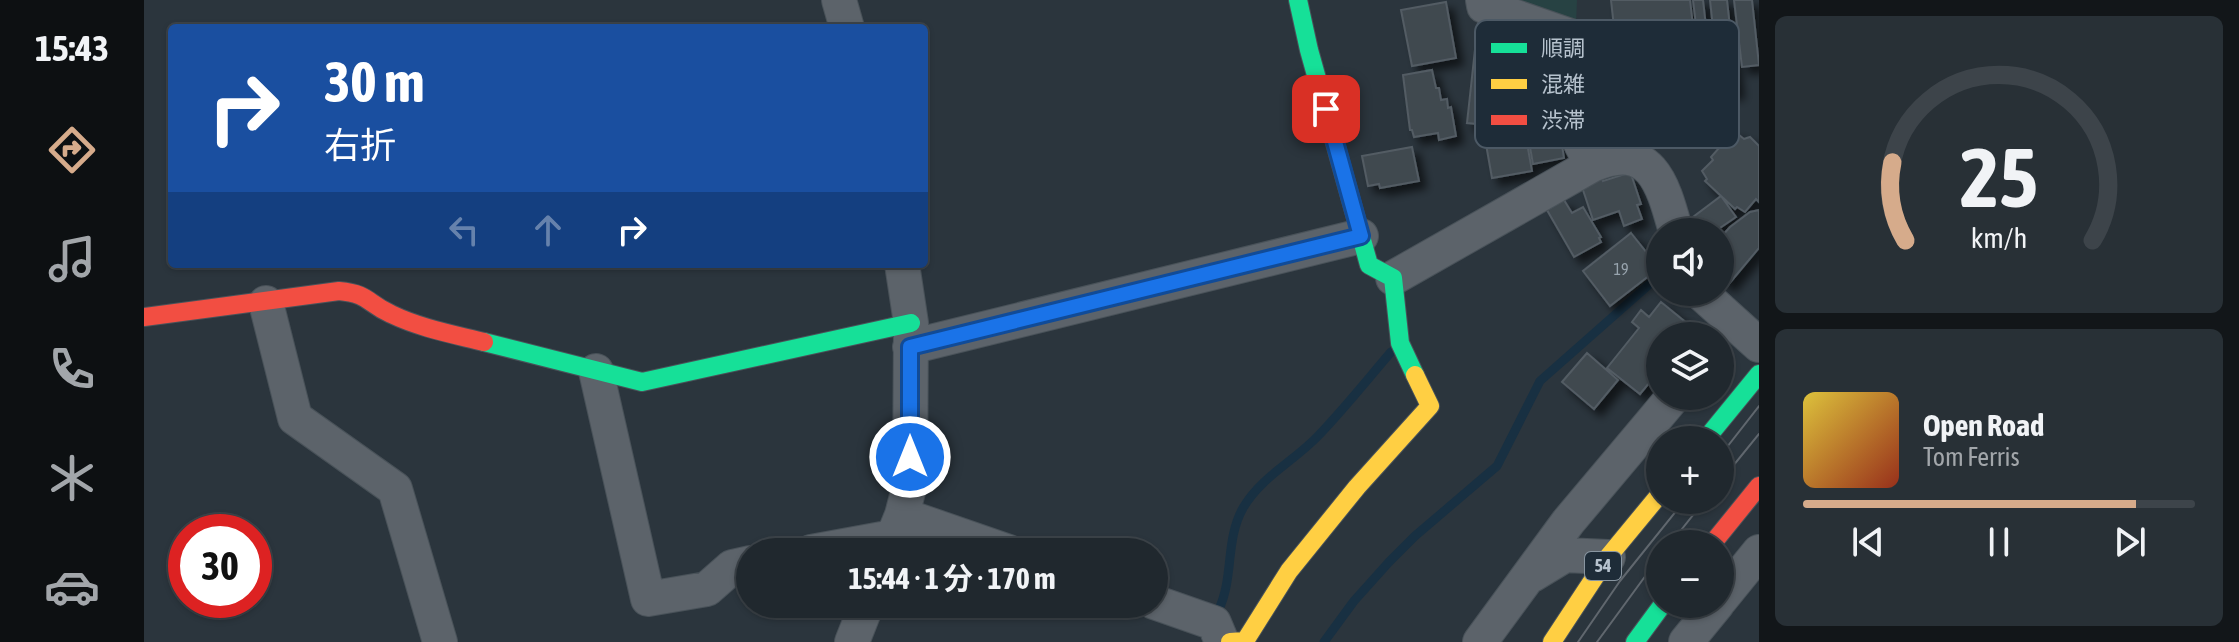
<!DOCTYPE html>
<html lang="ja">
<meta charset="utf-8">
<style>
body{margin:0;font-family:"Asap Condensed","Noto Sans JP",sans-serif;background:#283036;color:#f1f3f6;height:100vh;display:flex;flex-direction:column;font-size:30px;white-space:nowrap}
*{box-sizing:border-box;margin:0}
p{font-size:26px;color:#a2a6aa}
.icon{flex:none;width:44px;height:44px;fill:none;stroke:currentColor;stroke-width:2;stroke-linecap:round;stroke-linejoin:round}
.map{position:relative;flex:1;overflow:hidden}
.sheet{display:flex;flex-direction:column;gap:16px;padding:16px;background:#121619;width:480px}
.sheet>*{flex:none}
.hud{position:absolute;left:24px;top:24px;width:760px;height:244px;border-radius:8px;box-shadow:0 2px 6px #0004,0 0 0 2px #3d444a;background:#1a4fa0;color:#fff;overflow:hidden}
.tools{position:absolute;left:1502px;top:218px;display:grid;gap:16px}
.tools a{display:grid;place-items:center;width:88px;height:88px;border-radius:50%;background:#20282e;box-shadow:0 2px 6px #0004,0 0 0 2px #3d444a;font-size:40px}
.speed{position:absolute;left:24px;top:514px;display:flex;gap:16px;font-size:40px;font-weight:700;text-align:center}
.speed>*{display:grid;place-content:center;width:104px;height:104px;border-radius:50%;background:#20282e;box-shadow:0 2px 6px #0004,0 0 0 2px #3d444a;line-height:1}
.speed .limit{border:12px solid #d22;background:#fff;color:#111}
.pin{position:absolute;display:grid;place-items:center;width:68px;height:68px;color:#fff;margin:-34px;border-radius:16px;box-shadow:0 4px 12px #0006}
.me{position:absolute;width:88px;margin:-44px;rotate:0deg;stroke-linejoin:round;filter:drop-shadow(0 0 6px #0008)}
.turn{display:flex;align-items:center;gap:28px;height:168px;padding:0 24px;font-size:36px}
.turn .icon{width:104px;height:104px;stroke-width:2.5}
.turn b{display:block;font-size:56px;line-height:68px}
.lanes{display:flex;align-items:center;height:76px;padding:0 24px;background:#0003;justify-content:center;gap:40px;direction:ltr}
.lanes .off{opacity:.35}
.sheet .tile{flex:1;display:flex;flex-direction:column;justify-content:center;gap:12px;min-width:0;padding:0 28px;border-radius:12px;background:#283036}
.sheet .dial{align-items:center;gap:0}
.dial svg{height:208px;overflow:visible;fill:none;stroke:#3d444a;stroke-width:7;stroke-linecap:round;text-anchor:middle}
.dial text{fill:#f1f3f6;stroke:none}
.song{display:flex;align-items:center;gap:24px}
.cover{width:96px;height:96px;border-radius:12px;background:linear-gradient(135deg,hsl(50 70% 55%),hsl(10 70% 35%))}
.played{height:8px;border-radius:4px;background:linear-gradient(90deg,#d6ab8b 85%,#3d444a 85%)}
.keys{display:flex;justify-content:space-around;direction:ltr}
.trip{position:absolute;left:592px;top:538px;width:432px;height:80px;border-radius:40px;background:#20282e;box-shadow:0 2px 6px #0004,0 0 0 2px #3d444a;font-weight:700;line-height:80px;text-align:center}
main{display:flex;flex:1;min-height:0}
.tabs{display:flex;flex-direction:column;width:144px;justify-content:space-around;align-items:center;background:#0d1012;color:#a2a6aa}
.tabs .icon{width:56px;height:56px}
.tabs .current{color:#d6ab8b}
.tabs b{font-size:36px;color:#f1f3f6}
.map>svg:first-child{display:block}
.green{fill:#274243}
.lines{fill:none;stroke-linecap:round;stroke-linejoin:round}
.stream{stroke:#183042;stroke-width:9}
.building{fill:#404950;stroke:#535c64;stroke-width:2;filter:url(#shadow)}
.street-casing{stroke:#495259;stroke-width:36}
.fast-casing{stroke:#495259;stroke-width:20}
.slow-casing{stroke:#495259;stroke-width:20}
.jam-casing{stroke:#495259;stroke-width:20}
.street{stroke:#5c636a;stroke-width:34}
.fast{stroke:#16e098;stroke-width:18}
.slow{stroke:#ffcf43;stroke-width:18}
.jam{stroke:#f24e42;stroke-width:18}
.tram{stroke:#60676e;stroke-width:2}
.route-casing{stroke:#114b97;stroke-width:20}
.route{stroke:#1a73e8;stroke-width:14}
.labels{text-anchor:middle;stroke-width:8;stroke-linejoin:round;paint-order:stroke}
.number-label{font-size:16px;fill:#98a4ae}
.shield{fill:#1e2c38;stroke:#8895a0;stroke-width:2}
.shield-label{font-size:18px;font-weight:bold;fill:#b6c2cd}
.key{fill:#1e2c38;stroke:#4c5965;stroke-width:2}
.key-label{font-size:22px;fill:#b6c2cd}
</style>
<main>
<nav class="tabs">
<b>15:43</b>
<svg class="icon current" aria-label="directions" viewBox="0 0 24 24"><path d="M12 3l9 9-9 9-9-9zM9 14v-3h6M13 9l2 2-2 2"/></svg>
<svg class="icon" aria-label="music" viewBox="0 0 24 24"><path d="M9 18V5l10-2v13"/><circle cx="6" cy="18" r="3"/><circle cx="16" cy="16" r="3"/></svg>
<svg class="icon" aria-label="phone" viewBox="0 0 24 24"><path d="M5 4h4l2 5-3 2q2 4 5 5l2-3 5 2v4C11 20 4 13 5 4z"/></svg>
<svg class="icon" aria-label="climate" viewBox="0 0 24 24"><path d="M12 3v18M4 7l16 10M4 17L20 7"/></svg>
<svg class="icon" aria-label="car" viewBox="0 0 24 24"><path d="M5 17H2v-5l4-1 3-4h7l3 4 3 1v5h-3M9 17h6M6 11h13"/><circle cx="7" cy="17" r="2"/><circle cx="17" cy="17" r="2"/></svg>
</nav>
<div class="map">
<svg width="1615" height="642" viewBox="0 0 1615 642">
<defs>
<filter id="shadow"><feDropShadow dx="7" dy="7" stdDeviation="4" flood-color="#0009"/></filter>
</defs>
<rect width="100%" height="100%" fill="#2b353d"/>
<path class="green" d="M1365,0H1433L1432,24Z"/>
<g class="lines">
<path class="stream" d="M1075,609C1090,577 1081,540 1099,508C1117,477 1149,462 1174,436C1200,409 1223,380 1247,352
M1180,642L1210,601L1245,562L1271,536L1353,466L1396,381L1516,275"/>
</g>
<path class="building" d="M1467,0H1546L1551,43L1514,47L1515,58L1474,63Z
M1549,0H1559L1571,107L1562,109Z
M1566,0H1583L1593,92L1576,93Z
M1590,0H1608L1615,65L1598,67Z
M1302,2L1312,58L1268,66L1257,10Z
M1334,22L1363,25L1371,31L1365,93L1369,94L1365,127L1323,123Z
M1288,70L1292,88H1295L1297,100L1303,99L1304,108L1307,107L1312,136L1295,140L1294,133L1270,137L1268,130H1266L1259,75Z
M1414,120L1420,158L1389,164L1382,125Z
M1380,126L1388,171L1348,178L1340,133Z
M1590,131L1600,139L1606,137L1615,146V202L1612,199L1601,212L1593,207L1591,209L1561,181L1563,179L1558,171L1569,160L1567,157Z
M1268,147L1275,181L1236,188L1235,184L1224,186L1218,156Z
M1481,174H1487L1497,204L1493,205L1498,219L1480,226L1475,211L1449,220L1437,184L1458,177L1459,181Z
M1577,196L1592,217L1570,232H1553L1545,220Z
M1420,200L1428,213L1439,207L1457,237L1455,238L1457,242L1430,257L1403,210Z
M1615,210V248L1584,285L1576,278V238L1586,227L1606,212Z
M1487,233L1515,268L1466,306L1439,271Z
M1517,302L1550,329L1544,336H1516V370L1496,394L1463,368L1495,328L1488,322L1497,310L1505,317Z
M1443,353L1474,380L1450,409L1418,382Z"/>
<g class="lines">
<g class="street-casing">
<path id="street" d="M695,0L703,28
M1339,0L1340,6L1435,39L1432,118L1437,144L1448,165
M1249,278L1448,165C1508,139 1519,185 1532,232
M1556,292L1615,345
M122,303L151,418L251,489L296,642
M766,347L1217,236
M452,371L504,599L563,589L588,567L606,563
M758,515L865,552
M667,552L749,537
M743,552L758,515L766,484L767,323L758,264
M1388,575L1421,555L1464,557
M1576,600L1615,552
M1010,602L1070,623L1078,642
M708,642L723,604
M1336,642L1424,522L1530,396
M1542,642L1573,604"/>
</g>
<g class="fast-casing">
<path id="fast" d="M1154,0L1165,50L1225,265L1249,278L1256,343L1271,375
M340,342L498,382L767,323
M1561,440L1615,374
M1491,642L1519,604"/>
</g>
<g class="slow-casing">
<path id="slow" d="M1086,642L1101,641L1145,571L1213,487L1286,406L1271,375
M1408,642L1464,557L1516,494"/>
</g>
<g class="jam-casing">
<path id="jam" d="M0,317L195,291C226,294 222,303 247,314C276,328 308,334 340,342
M1568,544L1615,486"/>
</g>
<use href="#street" class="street"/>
<use href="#fast" class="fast"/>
<use href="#slow" class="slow"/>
<use href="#jam" class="jam"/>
<path class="tram" d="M1576,456L1615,406
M1576,482L1615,434
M1526,544L1561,500
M1434,642L1476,581L1541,500
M1453,642L1516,556"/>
</g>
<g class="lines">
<g class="route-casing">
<path id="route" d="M766,457V347L1217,236L1182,109"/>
</g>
<use href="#route" class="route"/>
</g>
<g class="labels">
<g class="number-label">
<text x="1477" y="275">19</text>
</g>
<rect class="shield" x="1441" y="552" width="36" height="28" rx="6"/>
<g class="shield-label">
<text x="1459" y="572">54</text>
</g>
</g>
<rect x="1331" y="20" width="264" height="128" rx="12" class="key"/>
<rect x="1347" y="43" width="36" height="10" fill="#16e098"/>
<rect x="1347" y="79" width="36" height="10" fill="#ffcf43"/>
<rect x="1347" y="115" width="36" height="10" fill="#f24e42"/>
<g class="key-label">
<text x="1397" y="56">順調</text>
<text x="1397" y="92">混雑</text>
<text x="1397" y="128">渋滞</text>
</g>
</svg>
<div class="tools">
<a><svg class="icon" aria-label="sound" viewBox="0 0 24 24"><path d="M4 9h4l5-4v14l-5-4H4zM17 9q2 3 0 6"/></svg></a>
<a><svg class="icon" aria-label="layers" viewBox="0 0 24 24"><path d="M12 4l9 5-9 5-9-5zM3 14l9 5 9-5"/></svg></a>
<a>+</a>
<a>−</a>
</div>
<div class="speed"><div class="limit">30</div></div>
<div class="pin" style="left:1182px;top:109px;background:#d93025"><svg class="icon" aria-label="arrive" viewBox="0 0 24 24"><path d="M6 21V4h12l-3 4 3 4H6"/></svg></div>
<svg class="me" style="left:766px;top:457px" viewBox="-20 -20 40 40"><circle r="17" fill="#1a73e8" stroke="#fff" stroke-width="3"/><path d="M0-11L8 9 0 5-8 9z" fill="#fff"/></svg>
<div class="trip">15:44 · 1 分 · 170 m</div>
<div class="hud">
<div class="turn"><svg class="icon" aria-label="right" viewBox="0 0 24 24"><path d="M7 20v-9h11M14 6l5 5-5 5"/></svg><div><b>30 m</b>右折</div></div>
<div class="lanes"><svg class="icon off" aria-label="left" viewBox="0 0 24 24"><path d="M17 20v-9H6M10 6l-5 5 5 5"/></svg><svg class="icon off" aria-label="ahead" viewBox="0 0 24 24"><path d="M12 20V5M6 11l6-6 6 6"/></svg><svg class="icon" aria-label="right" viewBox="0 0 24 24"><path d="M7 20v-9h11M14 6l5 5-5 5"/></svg></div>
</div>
</div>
<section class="sheet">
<div class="tile dial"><svg viewBox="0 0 100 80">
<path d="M14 69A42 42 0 1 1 86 69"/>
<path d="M14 69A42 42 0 0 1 9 39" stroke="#d6ab8b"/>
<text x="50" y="56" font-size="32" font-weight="700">25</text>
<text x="50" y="72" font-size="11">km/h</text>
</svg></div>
<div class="tile">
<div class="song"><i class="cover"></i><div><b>Open Road</b><p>Tom Ferris</p></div></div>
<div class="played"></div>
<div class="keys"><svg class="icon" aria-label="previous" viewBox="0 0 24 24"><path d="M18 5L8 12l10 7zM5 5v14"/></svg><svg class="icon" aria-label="pause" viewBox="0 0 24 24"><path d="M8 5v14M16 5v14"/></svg><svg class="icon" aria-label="next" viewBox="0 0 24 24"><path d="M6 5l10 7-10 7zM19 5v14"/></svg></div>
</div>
</section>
</main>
